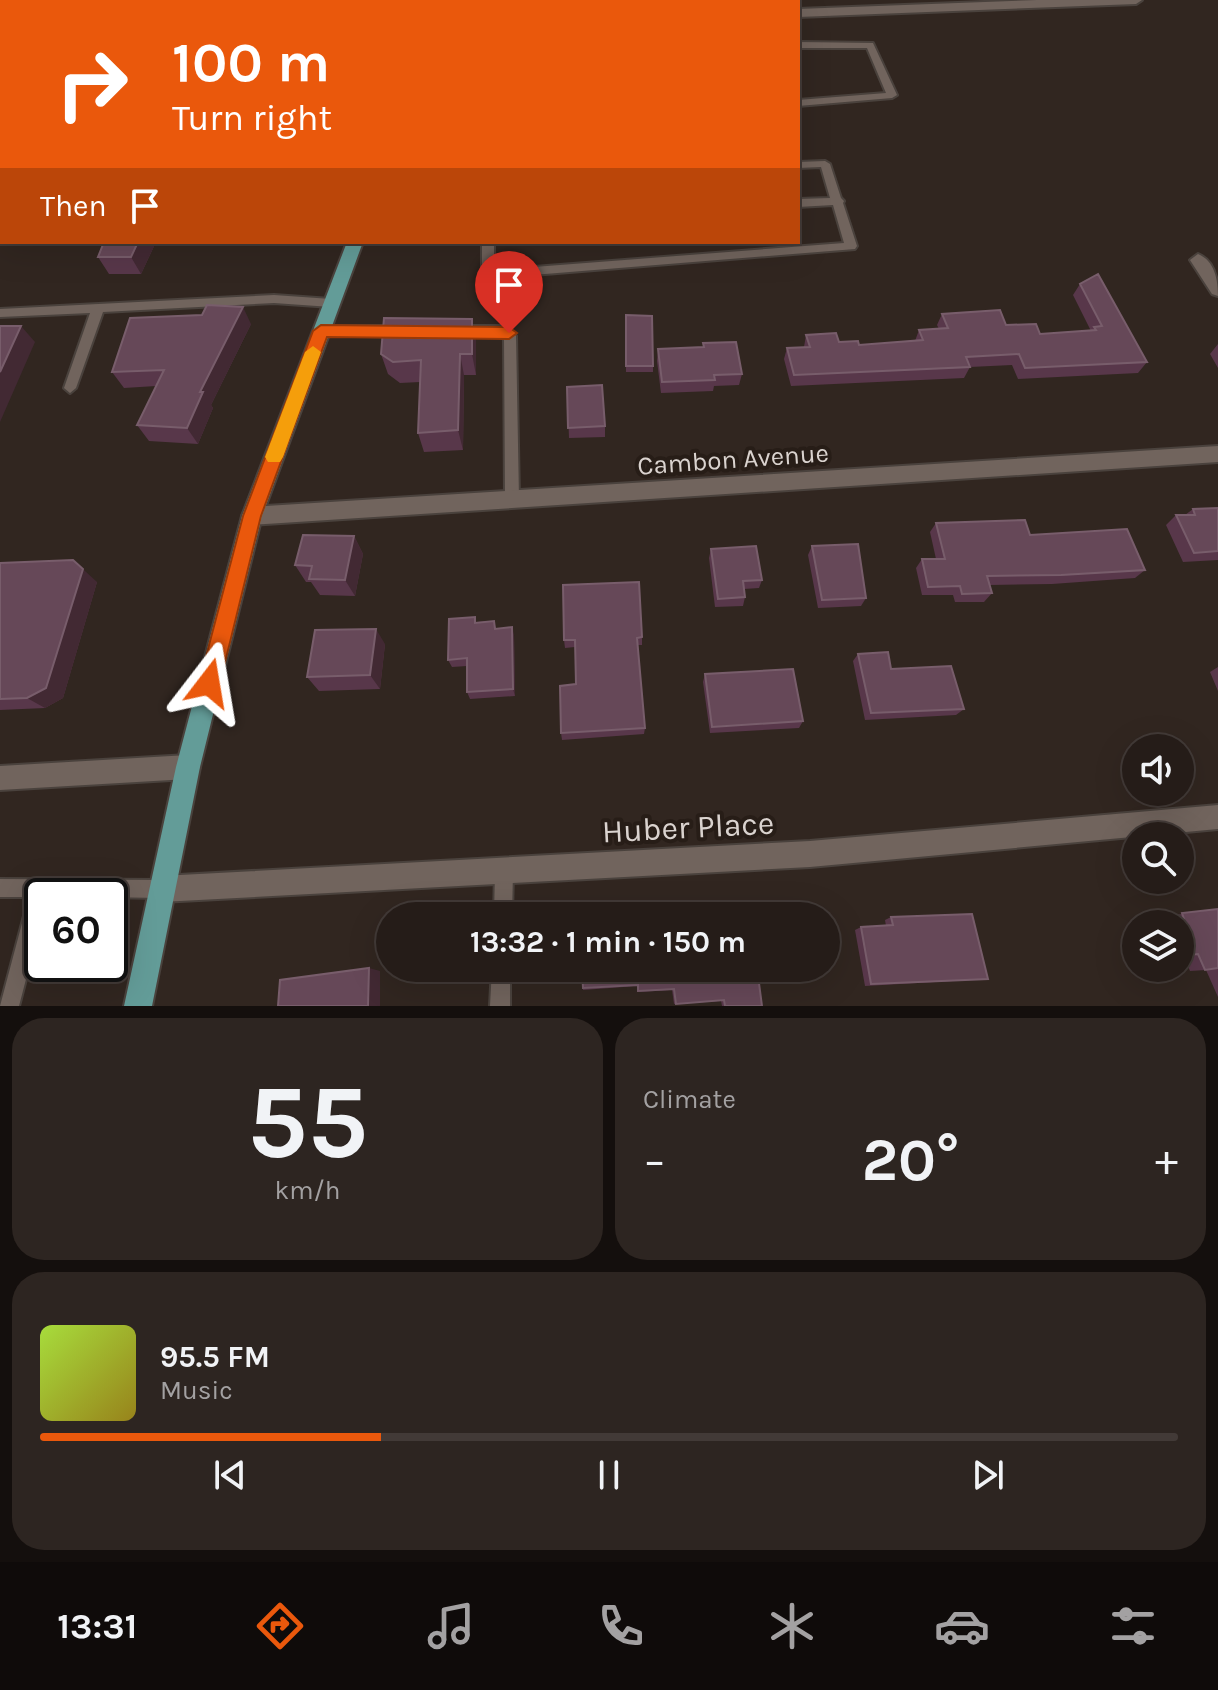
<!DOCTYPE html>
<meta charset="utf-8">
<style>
body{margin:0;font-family:Karla,sans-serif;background:#2d2521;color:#f1f3f6;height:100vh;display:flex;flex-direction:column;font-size:30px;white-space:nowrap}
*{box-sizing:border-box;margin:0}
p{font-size:26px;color:#a3a1a2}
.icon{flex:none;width:44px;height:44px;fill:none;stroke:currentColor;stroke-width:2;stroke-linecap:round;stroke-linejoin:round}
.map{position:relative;height:1006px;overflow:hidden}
.drawer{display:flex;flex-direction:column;gap:12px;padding:12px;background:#140f0d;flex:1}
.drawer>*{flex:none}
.hud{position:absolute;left:0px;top:0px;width:800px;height:244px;box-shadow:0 8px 32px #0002,0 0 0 2px #423a37;background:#ea580c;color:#fff;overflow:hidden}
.tools{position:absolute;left:1122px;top:734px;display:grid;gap:16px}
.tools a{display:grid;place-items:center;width:72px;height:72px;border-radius:50%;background:#251c18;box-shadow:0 8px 32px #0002,0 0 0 2px #423a37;font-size:40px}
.speed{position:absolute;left:24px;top:878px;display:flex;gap:16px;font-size:40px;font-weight:700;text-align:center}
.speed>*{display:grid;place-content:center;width:104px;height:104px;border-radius:50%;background:#251c18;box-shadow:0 8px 32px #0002,0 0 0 2px #423a37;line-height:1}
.speed .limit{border:4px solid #111;border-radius:12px;background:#fff;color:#111}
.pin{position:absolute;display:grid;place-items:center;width:68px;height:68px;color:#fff;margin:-82px -34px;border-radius:50% 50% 50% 0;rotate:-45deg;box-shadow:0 0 8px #0007}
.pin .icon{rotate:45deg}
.me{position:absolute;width:88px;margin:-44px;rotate:14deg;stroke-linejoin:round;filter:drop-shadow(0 0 6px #0008)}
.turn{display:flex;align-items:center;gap:28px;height:168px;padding:0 40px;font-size:36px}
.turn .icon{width:104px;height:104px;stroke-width:2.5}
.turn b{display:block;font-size:56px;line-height:68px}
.then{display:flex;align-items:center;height:76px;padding:0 40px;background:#0003;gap:16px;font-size:30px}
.big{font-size:60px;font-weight:700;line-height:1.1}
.drawer .widget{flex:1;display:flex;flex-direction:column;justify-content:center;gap:12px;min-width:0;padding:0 28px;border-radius:32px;background:#2d2521}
.drawer .dial{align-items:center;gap:0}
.dial b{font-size:104px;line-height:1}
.song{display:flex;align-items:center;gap:24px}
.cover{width:96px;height:96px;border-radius:12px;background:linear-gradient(135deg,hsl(80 70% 55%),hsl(50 70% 35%))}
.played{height:8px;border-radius:4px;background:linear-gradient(90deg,#ea580c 30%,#423a37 30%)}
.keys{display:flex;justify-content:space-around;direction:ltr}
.heat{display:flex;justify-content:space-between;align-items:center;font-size:44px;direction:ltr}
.drawer .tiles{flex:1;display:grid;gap:12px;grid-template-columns:1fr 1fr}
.widget:last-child{grid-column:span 2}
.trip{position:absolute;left:376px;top:902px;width:464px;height:80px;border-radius:40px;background:#251c18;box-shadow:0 8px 32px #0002,0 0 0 2px #423a37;font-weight:700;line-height:80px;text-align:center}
.menu{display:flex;height:128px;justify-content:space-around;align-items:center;background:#0f0b0a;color:#a3a1a2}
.menu .icon{width:56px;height:56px}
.menu .on{color:#ea580c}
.menu b{font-size:36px;color:#f1f3f6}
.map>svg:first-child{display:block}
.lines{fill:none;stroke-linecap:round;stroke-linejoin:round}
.lane-casing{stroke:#4a423d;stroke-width:4}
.street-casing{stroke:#4a423d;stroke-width:4}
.primary-casing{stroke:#4a423d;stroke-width:4}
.lane{fill:#71645d;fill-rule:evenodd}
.street{fill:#71645d;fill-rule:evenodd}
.primary{fill:#639c98;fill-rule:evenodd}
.wall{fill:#58374a}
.shaded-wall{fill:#422933}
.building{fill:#664858;stroke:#785d6b;stroke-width:2}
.route{fill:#ea580c;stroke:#983908;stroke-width:2}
.slow{fill:#f59e0b}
.labels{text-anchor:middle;stroke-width:8;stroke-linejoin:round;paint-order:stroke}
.street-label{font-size:26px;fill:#dad3cf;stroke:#271d17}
.near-street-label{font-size:32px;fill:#dad3cf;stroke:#271d17}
</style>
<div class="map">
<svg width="1218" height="1006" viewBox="0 0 1218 1006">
<rect width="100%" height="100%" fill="#312620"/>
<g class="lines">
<g class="lane-casing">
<path id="lane" d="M305,0H384L383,2H304Z
M426,0H458L457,2H427Z
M604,0H612V2H604Z
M658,0H666V2H658Z
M798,42L873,43L897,95L892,98L798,106V100L886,93L867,48H798Z
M0,109H2V116H0Z
M825,161L830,164L841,198L844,201L843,203L857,246L855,249L495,278L482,271V242H494V269L496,270L844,243L833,205L798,207V199L830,198L821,167L798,168V162Z
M274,295L331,299L337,303L331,307L274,303L103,312L76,388L70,393L64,388L90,313L0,317V309Z
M321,326H400L406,331L400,336H321L315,331Z
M457,326H505L509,328L516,336L519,499L517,503H507L505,499L504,337L502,336L453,334L451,331L453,328Z
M504,862L510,865L513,871L512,916H494L495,871L498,865Z
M0,879L161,880L167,883L170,889L167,895L161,898L42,896V918L19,1006H0L29,897H0Z
M492,968H510V1006H490Z"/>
</g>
<g class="street-casing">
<path id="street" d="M1037,0H1142L1136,4L798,17V9Z
M1198,254C1215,261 1218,280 1218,296L1212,294L1190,260Z
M1218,446V462L252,525L245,522L242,516L245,510L252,507Z
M188,755L196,759L200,767L196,775L188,779L0,790V766Z
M1218,805V829L810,867L161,902L152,898L148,889L152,880L161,876L810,841Z"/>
</g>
<g class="primary-casing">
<path id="primary" d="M448,0H460V2H448Z
M347,242H363L262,516L200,767L152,1006H124L176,767L242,516Z"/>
</g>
<use href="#lane" class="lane"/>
<use href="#street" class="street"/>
<use href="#primary" class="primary"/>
</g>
<path class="wall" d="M0,116H2V159H0Z
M104,242H156L141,274H109L98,257Z
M1080,284L1147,362L1138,373L1018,379L1012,365L970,367L964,378L791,386L784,359L787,348L804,347L806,335L859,345L915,341L919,330L939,329L937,325L942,314L1040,334L1091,331L1073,295Z
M626,315L653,366V372H626Z
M251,324L211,405L213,408L198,444L149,441L137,425L156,386L124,388L112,372Z
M476,340V375H464L463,450L424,452L418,433L420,382L400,383L388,374L381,354Z
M703,343L742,374L739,385L714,386L713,391L661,393L657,361L658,349L703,347Z
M1218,344V368L1210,354Z
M567,387L605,426V437L569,438Z
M1218,508V560L1183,562L1166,525L1176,515H1185L1193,509Z
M936,523L1030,535L1145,570L1135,578L1052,584L989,585L992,593L984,602H955L953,595H922L916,568L922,559H936L930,532Z
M354,536L363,554L355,596L320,595L311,582H306L295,565Z
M812,546L866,598L861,606L818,608L808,555Z
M711,549L762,580L759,588L744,589L745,597L743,606L715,607L709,558Z
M0,563L97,582L63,698L45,708L0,710Z
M494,621L496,629L514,635L515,696L470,699L467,692V666L452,667L448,660L476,622Z
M642,637V645H637L645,728L644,734L562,740L561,733L576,684L575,647L565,648L564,640Z
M385,644L380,689L319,691L307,677Z
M858,654L891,669L964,709L956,715L865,720L853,661Z
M1218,667V691L1210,672Z
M705,674L803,721L799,728L710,733L703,682Z
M1218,909V997L1206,970L1190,971L1168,916Z
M891,917L988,979L865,986L855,930L861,927L886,926L885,920Z
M582,968L762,1006H722L721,1001L674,1004L672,990L638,992L637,986L583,990Z"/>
<path class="shaded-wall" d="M138,242H156L141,274L131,257Z
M243,307L251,324L211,405L213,408L198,444L187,428L200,392Z
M472,319L476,340V375L472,354Z
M21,326L35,342L0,422V372Z
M460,354L464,375L463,450L458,430Z
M354,536L363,554L355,596L345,580Z
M73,560L97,582L63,698L45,708L27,698Z
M512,627L514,635L515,696L513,689Z
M376,629L385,644L380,689L370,675Z
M369,968L380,971V1006H368Z"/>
<path class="building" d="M250,0H273L276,2H249Z
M298,0H343L342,2H298Z
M0,116H2V141H0Z
M104,242H138L131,257H98Z
M1098,274L1147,362L1025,368L1019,354L966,357L970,367L794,375L787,348L810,347L806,335L836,333L839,342L858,341L859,345L923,340L919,330L948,328L942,314L1000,310L1006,325L1036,324L1040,334L1096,330L1094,327L1102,326L1080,284Z
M207,305L243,307L200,392H203L187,428L137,425L164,370L112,372L130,318L202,315Z
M626,315L652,316L653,366H626Z
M384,318L472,319V354H460L458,430L418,433L421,360L393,362L381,354Z
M0,326H21L0,372Z
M736,342L742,374L714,375L715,380L662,382L658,349L704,347L703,343Z
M602,385L605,426L568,428L567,387Z
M1218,508V551L1194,553L1176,515H1195L1193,509Z
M1025,520L1030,535L1127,529L1145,570L1061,575L987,576L992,593L962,594L960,586L928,587L922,559H945L936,523Z
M303,535L354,536L345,580L309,579L312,566L295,565Z
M858,544L866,598L822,600L812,546Z
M756,546L762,580L743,581L745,597L718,599L711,549Z
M73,560L83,569L46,688L27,698L0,699V563Z
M639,582L642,637L637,638L645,728L561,733L560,686L576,684L575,640H564L563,585Z
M475,617V623L494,621L495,629L512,627L513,689L467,692V658L448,660L449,619Z
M376,629L370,675L307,677L315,630Z
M888,652L891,669L951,666L964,709L871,713L858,654Z
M793,669L803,721L712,727L705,674Z
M1218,909V968L1205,970L1198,954L1180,956V924H1154L1184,919L1182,913Z
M972,914L988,979L871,984L861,927L893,925L891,917Z
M369,968L368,1006H278L280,980Z
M582,968H757L762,1006H725L724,1000L676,1004L674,989L638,991V985L583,988Z"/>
<path class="route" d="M321,325L509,327L517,333L509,339L327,337L261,516L220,683L216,690L209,693L202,690L199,683L243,516L313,331Z"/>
<path class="slow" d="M313,346L321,352L283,457L280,462H268L265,457L305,352Z"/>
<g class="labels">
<g class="street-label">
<text transform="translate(733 459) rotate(-4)" y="9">Cambon Avenue</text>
</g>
<g class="near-street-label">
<text transform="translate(688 827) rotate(-3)" y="11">Huber Place</text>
</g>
</g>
</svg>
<div class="tools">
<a><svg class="icon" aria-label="sound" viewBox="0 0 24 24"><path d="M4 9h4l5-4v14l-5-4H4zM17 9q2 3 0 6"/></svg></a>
<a><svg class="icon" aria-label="search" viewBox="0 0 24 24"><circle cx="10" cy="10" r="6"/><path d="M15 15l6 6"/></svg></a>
<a><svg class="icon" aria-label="layers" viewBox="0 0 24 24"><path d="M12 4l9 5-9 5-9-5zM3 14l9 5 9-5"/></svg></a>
</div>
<div class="speed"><div class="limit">60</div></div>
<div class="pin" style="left:509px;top:333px;background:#d93025"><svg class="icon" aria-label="arrive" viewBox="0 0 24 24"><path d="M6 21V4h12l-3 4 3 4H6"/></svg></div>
<svg class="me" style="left:209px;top:683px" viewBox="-20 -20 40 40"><path d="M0-17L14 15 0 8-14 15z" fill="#ea580c" stroke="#fff" stroke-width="4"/></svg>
<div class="trip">13:32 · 1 min · 150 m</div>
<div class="hud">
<div class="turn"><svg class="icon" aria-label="right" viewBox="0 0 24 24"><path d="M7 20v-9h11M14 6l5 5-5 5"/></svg><div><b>100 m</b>Turn right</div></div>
<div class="then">Then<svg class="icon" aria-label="arrive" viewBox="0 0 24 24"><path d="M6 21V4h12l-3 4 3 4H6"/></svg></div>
</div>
</div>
<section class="drawer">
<div class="tiles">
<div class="widget dial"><b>55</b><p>km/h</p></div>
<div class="widget"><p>Climate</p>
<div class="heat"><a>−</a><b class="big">20°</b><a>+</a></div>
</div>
<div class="widget">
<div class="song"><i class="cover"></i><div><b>95.5 FM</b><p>Music</p></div></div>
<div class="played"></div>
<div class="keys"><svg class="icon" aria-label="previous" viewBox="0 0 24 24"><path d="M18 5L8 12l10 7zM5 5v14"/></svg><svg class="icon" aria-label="pause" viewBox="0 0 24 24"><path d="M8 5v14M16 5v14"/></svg><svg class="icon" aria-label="next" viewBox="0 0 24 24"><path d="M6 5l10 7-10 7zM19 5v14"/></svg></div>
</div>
</div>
</section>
<nav class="menu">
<b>13:31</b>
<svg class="icon on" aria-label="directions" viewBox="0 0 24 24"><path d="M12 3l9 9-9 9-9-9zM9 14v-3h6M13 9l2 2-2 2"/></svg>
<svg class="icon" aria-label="music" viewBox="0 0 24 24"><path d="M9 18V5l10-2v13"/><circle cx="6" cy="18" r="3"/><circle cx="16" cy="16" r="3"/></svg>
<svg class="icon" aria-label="phone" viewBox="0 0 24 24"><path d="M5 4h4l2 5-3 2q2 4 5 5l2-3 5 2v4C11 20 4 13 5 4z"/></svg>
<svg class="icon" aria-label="climate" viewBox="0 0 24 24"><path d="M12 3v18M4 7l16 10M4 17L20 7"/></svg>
<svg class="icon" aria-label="car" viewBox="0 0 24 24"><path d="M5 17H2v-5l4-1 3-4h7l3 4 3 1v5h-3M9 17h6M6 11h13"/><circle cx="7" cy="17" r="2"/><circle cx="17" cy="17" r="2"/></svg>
<svg class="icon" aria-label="filters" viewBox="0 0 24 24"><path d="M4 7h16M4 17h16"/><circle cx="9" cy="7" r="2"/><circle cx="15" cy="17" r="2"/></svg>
</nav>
